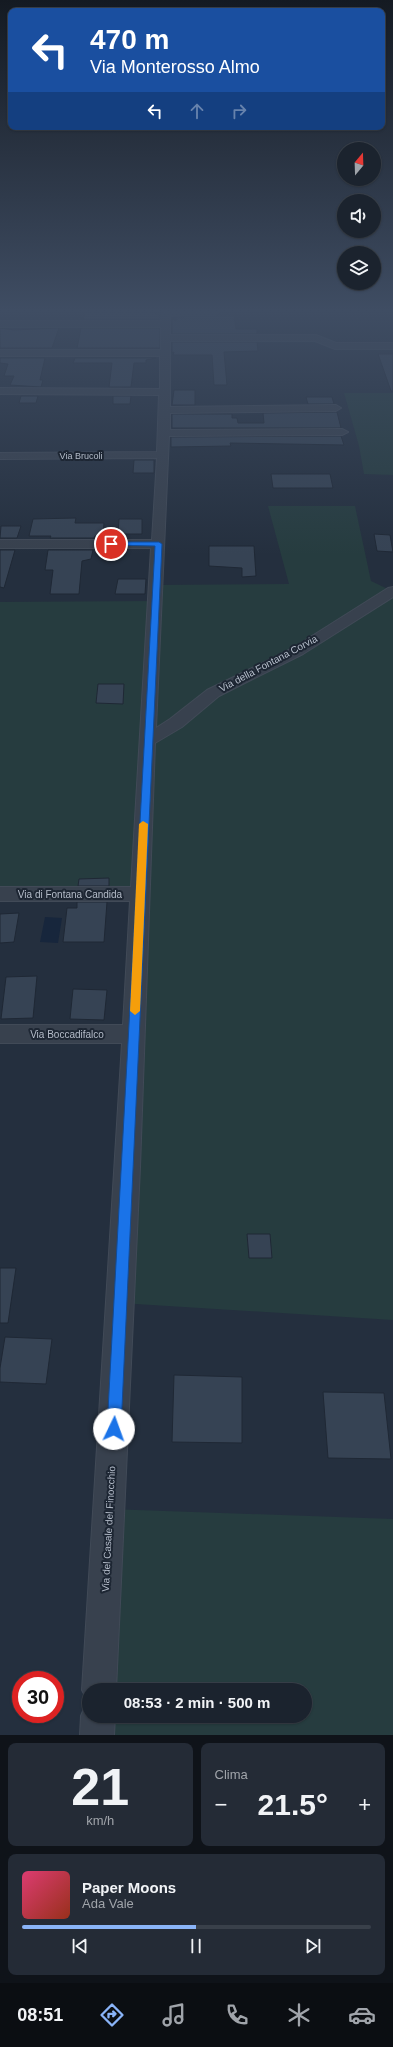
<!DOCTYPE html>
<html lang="it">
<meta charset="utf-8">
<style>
body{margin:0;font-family:Helvetica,sans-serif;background:#242b36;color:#f1f3f6;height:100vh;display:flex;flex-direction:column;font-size:15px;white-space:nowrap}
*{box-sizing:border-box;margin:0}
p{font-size:13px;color:#a0a4aa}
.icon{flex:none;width:22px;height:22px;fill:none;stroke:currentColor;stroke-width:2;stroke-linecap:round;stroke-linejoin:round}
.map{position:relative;height:1735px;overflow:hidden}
.panel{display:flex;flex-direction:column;gap:8px;padding:8px;background:#0f1319;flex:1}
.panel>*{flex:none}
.top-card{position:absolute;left:8px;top:8px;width:377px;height:122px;border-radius:8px;box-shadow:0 1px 3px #0004,0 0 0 1px #39404a;background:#1a4fa0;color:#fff;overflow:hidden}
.needle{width:26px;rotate:19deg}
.buttons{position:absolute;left:337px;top:142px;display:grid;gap:8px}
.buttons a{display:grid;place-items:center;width:44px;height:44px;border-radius:50%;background:#1b232e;box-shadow:0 1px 3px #0004,0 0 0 1px #39404a;font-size:20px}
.speed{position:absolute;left:12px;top:1671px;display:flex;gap:8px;font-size:20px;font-weight:700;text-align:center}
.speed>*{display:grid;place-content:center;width:52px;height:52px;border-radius:50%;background:#1b232e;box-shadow:0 1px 3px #0004,0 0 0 1px #39404a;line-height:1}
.speed .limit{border:6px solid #d22;background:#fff;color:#111}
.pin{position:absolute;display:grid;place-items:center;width:34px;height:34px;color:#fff;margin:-17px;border:2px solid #fff;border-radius:50%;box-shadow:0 1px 4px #0007}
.me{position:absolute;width:44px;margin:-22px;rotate:3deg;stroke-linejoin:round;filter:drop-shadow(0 0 3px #0008)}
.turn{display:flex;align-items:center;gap:14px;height:84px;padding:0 16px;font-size:18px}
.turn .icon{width:52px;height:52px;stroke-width:2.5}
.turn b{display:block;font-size:28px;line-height:34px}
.lanes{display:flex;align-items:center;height:38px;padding:0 16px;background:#0003;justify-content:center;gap:20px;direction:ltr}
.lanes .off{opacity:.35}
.big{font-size:30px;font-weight:600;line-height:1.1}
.panel .card{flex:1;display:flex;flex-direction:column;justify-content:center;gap:6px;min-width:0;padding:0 14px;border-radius:8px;background:#242b36}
.panel .dial{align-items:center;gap:0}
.dial b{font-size:52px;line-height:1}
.song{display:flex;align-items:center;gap:12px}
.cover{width:48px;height:48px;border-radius:6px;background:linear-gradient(135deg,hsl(340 70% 55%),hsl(10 70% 35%))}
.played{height:4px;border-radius:2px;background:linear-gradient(90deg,#8ab4f8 50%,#39404a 50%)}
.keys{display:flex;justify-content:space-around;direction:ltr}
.heat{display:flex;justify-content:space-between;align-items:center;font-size:22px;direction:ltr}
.panel .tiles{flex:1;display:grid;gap:8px;grid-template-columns:1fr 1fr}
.card:last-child{grid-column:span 2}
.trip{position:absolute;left:82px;top:1683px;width:230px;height:40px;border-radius:20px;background:#1b232e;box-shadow:0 1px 3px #0004,0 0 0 1px #39404a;font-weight:600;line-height:40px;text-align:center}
.tab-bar{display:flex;height:64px;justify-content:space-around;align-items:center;background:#0b0e12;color:#a0a4aa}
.tab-bar .icon{width:28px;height:28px}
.tab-bar .selected{color:#8ab4f8}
.tab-bar b{font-size:18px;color:#f1f3f6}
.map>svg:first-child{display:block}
.green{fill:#263c3f}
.water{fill:#17263c}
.building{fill:#364354;stroke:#1f2835}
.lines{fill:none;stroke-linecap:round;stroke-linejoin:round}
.minor-casing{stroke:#414a57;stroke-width:2}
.minor{fill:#38414e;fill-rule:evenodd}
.route{fill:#1a73e8;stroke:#114b97}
.slow{fill:#f59e0b}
.labels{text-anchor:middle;stroke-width:4;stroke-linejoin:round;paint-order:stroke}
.far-street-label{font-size:9px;fill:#b4bcc9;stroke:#1d2633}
.street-label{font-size:10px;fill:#b4bcc9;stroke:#1d2633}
</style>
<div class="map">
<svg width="393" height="1735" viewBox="0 0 393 1735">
<rect width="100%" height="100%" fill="#242f3e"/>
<path class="green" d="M344,393H393V475L364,474L359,446Z
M268,506H355L371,581L392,591L393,597V1320L120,1303L140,894H0V602L154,601L156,585L289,584Z
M109,1509L393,1519V1735H97L98,1716H305V1690H99Z"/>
<path class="water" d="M45,917L62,918L58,943L40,942Z"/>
<path class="building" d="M85,312H152L160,315V320H83Z
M218,315H234L236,329H257V334H172V319L176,321V317Z
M0,328L14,330L59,328L52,348H0Z
M81,328H160V348H77Z
M172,342H257L258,351L224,352L227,385H214L212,355H173L174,352L172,353Z
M378,354H393V391H391Z
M0,358H45L40,380H43L41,387L10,385L14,376H4L8,364L0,363Z
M75,358H156L146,360V363H134L131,387H109L112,363H73Z
M174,390H195V405H172Z
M21,396H38L36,403H19Z
M113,396H131L130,404H113Z
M306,397H332L334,404H308Z
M337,412L341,428H172V414H232V418H237L238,423H264L263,413Z
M341,436L344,445L230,443L231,446L171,447V437Z
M134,460H154V473H133Z
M271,474H330L333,488H273Z
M76,518L75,523H104L103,536H95L94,538H50L51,536H29L33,519Z
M119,519H142V534H118Z
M1,526H21L17,538H0Z
M374,534L390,535L393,552L377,551Z
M209,546H254L256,576L242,577V568L209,566Z
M0,550H15L4,588L0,587Z
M48,550H93L91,559L82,561L79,594H50L53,570H45Z
M118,579H146L145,594H115Z
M98,684H124L123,704L96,703Z
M109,878V886H78L79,879Z
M77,902H107L104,942H63L67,908H77Z
M19,913L14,942L0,943V914Z
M37,976L33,1018L1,1019L6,977Z
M73,989L107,990L104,1020L70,1019Z
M247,1234H270L272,1258H249Z
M0,1268H16L8,1323H0Z
M5,1337L52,1339L46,1384L0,1382V1368Z
M174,1375L242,1377V1443L172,1442Z
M323,1392L384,1393L391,1459L328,1458Z"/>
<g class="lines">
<g class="minor-casing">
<path id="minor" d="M162,312H219L215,315L170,316V335H316L336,343H393V349H335L315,341H170V407L336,405L341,408L336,411L170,413V430L342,429L348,432L342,435L169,436L156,728L170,719L207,690L293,648L388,588L393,587V597L303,654L219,696L182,727L155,743L140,1167L116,1690H89V1716H115L114,1735H80L81,1716L86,1704L89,1703L82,1690L122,1043H0V1025H123L130,901H0V887H131L151,548H0V540H152L157,458L0,459V453L157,452L159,395L0,394V388L160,389V356H0V350H161V327H0V321H161Z"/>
</g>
<use href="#minor" class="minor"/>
</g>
<linearGradient id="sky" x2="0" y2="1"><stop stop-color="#141a22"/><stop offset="0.56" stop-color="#3f4d63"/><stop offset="1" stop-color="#3f4d63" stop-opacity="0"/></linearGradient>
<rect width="393" height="555" fill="url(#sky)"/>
<path class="route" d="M111,542H159L162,544L121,1429L119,1434L114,1436L109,1434L107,1429L155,546L109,545L108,544Z"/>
<path class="slow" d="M143,821L148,824L140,1011L135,1015L130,1011L139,824Z"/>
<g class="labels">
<g class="far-street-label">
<text x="81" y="459">Via Brucoli</text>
</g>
<g class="street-label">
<text transform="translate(268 663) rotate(-28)" y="4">Via della Fontana Corvia</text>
<text x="70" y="898">Via di Fontana Candida</text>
<text x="67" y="1038">Via Boccadifalco</text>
<text transform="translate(108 1529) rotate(-87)" y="4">Via del Casale del Finocchio</text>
</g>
</g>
</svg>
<div class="buttons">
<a><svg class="needle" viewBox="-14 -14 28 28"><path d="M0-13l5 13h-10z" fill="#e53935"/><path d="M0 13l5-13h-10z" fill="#a0a4aa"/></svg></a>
<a><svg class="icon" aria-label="sound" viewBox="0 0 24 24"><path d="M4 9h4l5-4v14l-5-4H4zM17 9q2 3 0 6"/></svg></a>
<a><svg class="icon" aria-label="layers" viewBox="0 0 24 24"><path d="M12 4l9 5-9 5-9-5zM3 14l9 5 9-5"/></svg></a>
</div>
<div class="speed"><div class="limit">30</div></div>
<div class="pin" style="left:111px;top:544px;background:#d93025"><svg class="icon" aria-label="arrive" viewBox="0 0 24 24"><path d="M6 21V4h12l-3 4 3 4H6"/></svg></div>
<svg class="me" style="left:114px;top:1429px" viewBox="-20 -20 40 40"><circle r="19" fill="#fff"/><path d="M0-13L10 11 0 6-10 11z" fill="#1a73e8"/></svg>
<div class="trip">08:53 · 2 min · 500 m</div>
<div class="top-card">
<div class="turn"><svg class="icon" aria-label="left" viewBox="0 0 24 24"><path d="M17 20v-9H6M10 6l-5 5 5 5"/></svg><div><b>470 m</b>Via Monterosso Almo</div></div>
<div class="lanes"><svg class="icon" aria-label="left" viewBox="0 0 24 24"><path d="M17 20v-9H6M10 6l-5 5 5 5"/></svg><svg class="icon off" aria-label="ahead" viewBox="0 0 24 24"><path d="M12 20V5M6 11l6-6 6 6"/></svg><svg class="icon off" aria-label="right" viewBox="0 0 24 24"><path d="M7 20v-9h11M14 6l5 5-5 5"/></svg></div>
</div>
</div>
<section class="panel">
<div class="tiles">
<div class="card dial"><b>21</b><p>km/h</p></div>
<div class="card"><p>Clima</p>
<div class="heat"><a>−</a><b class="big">21.5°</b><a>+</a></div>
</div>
<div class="card">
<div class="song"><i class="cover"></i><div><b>Paper Moons</b><p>Ada Vale</p></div></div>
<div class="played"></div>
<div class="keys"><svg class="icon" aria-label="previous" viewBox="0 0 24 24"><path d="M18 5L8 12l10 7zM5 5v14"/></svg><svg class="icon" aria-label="pause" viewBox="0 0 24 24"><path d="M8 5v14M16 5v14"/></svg><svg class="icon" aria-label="next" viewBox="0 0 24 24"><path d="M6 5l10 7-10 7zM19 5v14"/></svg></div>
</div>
</div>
</section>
<nav class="tab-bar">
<b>08:51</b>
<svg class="icon selected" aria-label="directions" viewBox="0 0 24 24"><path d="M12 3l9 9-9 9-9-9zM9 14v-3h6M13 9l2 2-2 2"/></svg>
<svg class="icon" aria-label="music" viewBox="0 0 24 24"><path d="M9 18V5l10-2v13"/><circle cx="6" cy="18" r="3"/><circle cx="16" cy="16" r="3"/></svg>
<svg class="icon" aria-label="phone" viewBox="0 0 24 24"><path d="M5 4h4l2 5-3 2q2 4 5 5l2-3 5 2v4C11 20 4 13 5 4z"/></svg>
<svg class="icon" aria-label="climate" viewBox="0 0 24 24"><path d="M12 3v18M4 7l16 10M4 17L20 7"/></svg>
<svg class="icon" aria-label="car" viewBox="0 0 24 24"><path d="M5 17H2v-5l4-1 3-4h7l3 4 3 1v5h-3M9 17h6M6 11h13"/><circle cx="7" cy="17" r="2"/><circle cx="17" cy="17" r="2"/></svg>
</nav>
